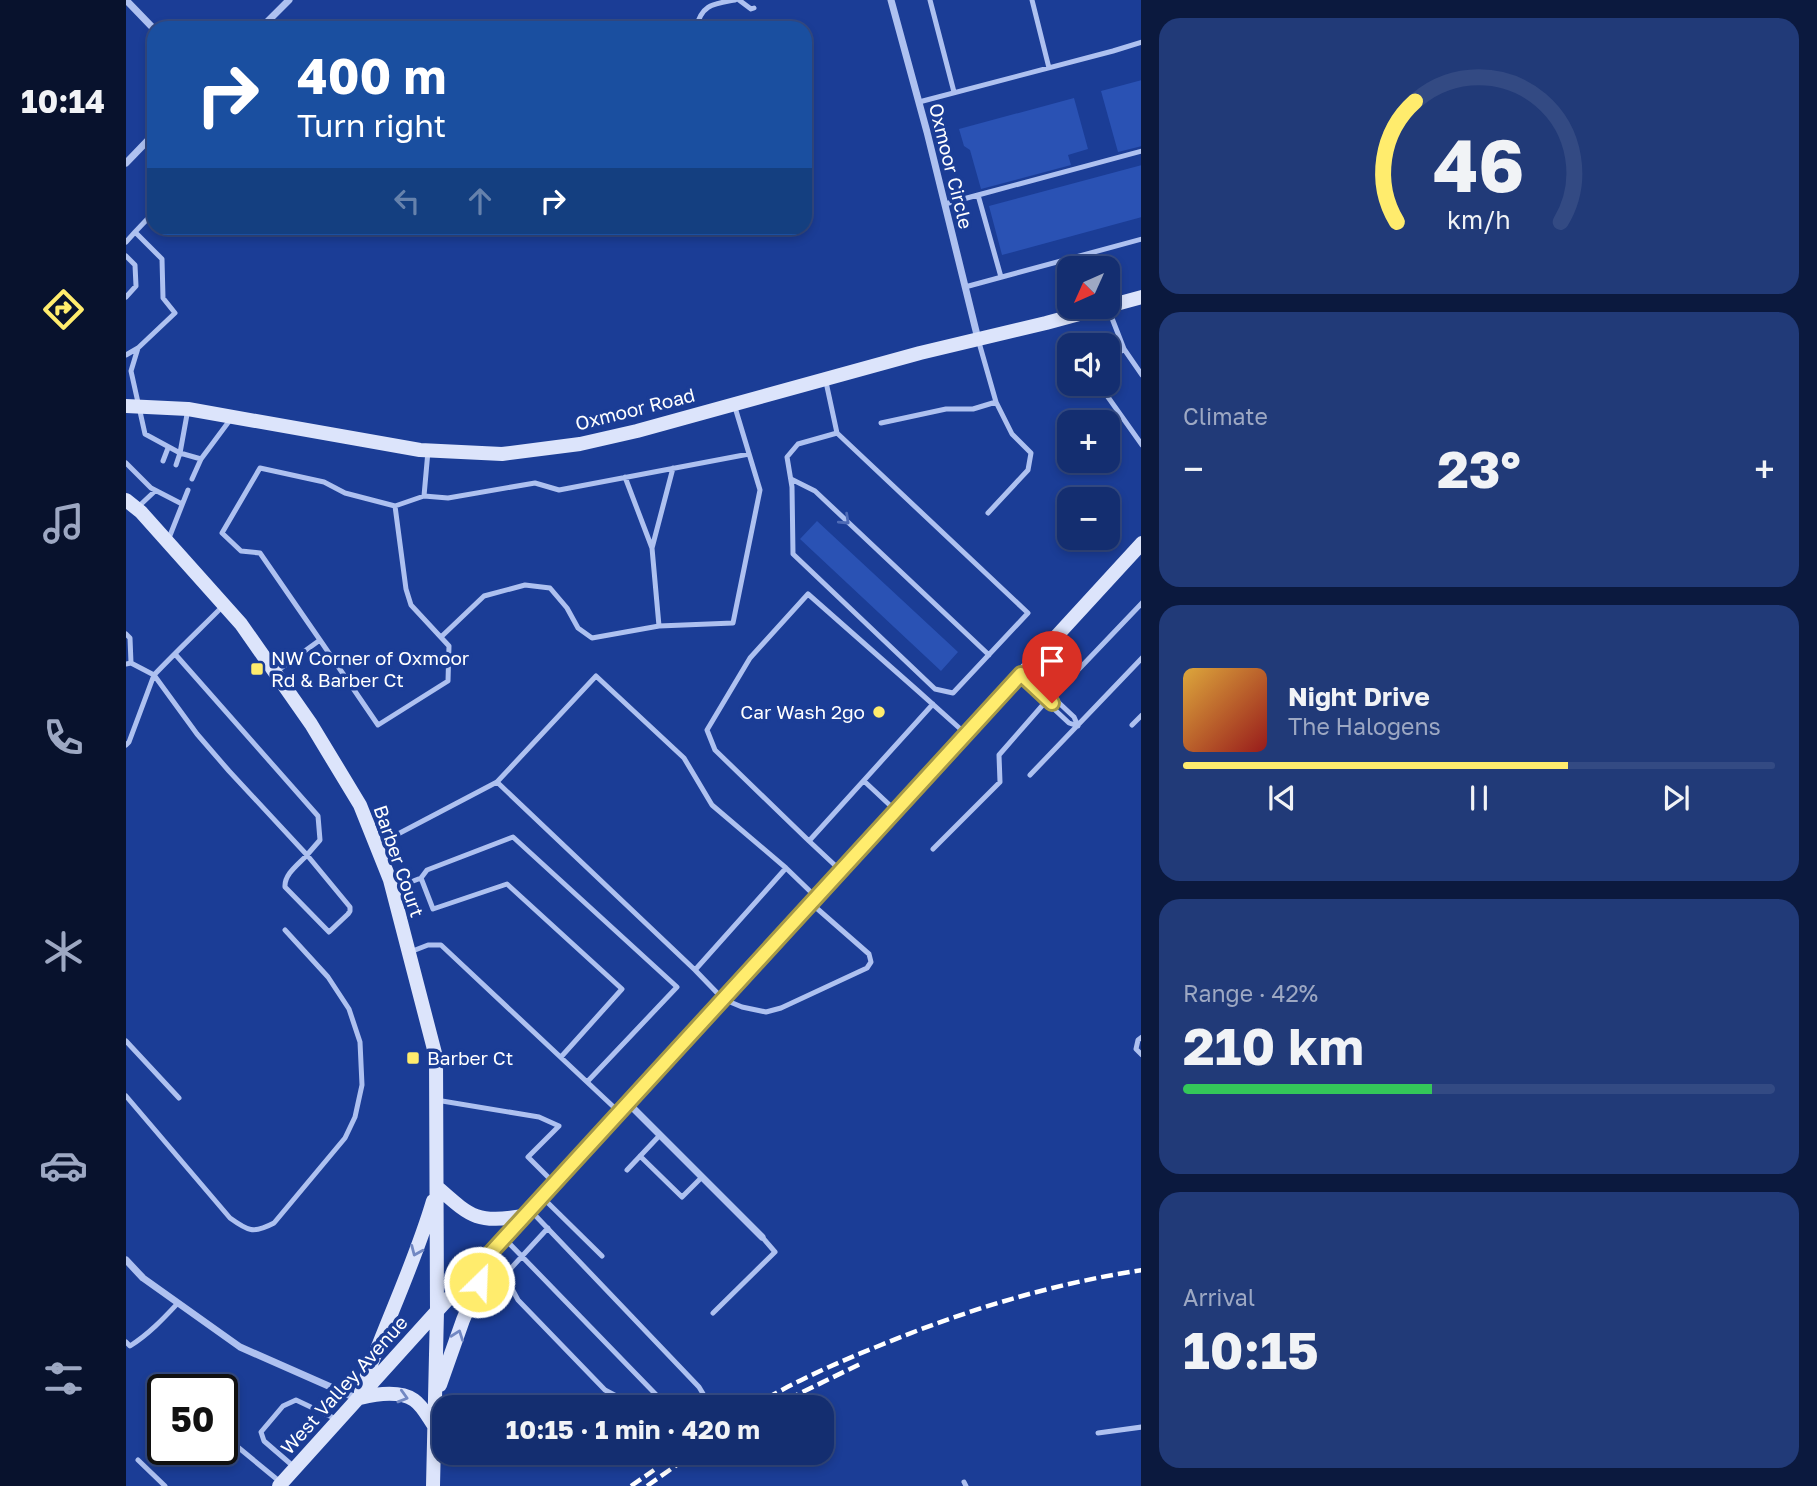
<!DOCTYPE html>
<meta charset="utf-8">
<style>
body{margin:0;font-family:"Golos Text",sans-serif;background:#213a78;color:#f1f3f6;height:100vh;display:flex;flex-direction:column;font-size:26px;white-space:nowrap}
*{box-sizing:border-box;margin:0}
p{font-size:23px;color:#9da8c3}
.icon{flex:none;width:38px;height:38px;fill:none;stroke:currentColor;stroke-width:2;stroke-linecap:round;stroke-linejoin:round}
.map{position:relative;flex:1;overflow:hidden}
.side{display:flex;flex-direction:column;gap:18px;padding:18px;background:#0b193e;width:676px}
.side>*{flex:none}
.guide{position:absolute;left:21px;top:21px;width:665px;height:214px;border-radius:21px;box-shadow:0 4px 10px #0003,0 0 0 2px #334a83;background:#1a4fa0;color:#fff;overflow:hidden}
.needle{width:46px;rotate:225deg}
.fabs{position:absolute;left:931px;top:256px;display:grid;gap:14px}
.fabs a{display:grid;place-items:center;width:63px;height:63px;border-radius:14px;background:#142e70;box-shadow:0 4px 10px #0003,0 0 0 2px #334a83;font-size:35px}
.speed{position:absolute;left:21px;top:1374px;display:flex;gap:14px;font-size:35px;font-weight:700;text-align:center}
.speed>*{display:grid;place-content:center;width:91px;height:91px;border-radius:50%;background:#142e70;box-shadow:0 4px 10px #0003,0 0 0 2px #334a83;line-height:1}
.speed .limit{border:4px solid #111;border-radius:10px;background:#fff;color:#111}
.pin{position:absolute;display:grid;place-items:center;width:60px;height:60px;color:#fff;margin:-72px -30px;border-radius:50% 50% 50% 0;rotate:-45deg;box-shadow:0 0 7px #0007}
.pin .icon{rotate:45deg}
.me{position:absolute;width:77px;margin:-38px;rotate:24deg;stroke-linejoin:round;filter:drop-shadow(0 0 5px #0008)}
.turn{display:flex;align-items:center;gap:24px;height:147px;padding:0 35px;font-size:32px}
.turn .icon{width:91px;height:91px;stroke-width:2.5}
.turn b{display:block;font-size:49px;line-height:60px}
.lanes{display:flex;align-items:center;height:66px;padding:0 35px;background:#0003;justify-content:center;gap:35px;direction:ltr}
.lanes .off{opacity:.35}
.big{font-size:52px;font-weight:700;line-height:1.1}
.side .card{flex:1;display:flex;flex-direction:column;justify-content:center;gap:10px;min-width:0;padding:0 24px;border-radius:21px;background:#213a78}
.side .dial{align-items:center;gap:0}
.dial svg{height:182px;overflow:visible;fill:none;stroke:#334a83;stroke-width:7;stroke-linecap:round;text-anchor:middle}
.dial text{fill:#f1f3f6;stroke:none}
.song{display:flex;align-items:center;gap:21px}
.cover{width:84px;height:84px;border-radius:10px;background:linear-gradient(135deg,hsl(40 70% 55%),hsl(0 70% 35%))}
.played{height:7px;border-radius:4px;background:linear-gradient(90deg,#ffec6d 65%,#334a83 65%)}
.keys{display:flex;justify-content:space-around;direction:ltr}
.heat{display:flex;justify-content:space-between;align-items:center;font-size:38px;direction:ltr}
.charge{height:10px;border-radius:5px;background:linear-gradient(90deg,#34c759 42%,#334a83 0)}
.trip{position:absolute;left:306px;top:1395px;width:402px;height:70px;border-radius:21px;background:#142e70;box-shadow:0 4px 10px #0003,0 0 0 2px #334a83;font-weight:700;line-height:70px;text-align:center}
main{display:flex;flex:1;min-height:0}
.dock{display:flex;flex-direction:column;width:126px;justify-content:space-around;align-items:center;background:#08122d;color:#9da8c3}
.dock .icon{width:49px;height:49px}
.dock .selected{color:#ffec6d}
.dock b{font-size:32px;color:#f1f3f6}
.map>svg:first-child{display:block}
.building{fill:#2a52b4}
.lines{fill:none;stroke-linecap:round;stroke-linejoin:round}
.lane{stroke:#aec1f0;stroke-width:5}
.street{stroke:#aec1f0;stroke-width:7}
.secondary{stroke:#dce4fb;stroke-width:14}
.rail{stroke:#fff;stroke-width:4.5;stroke-dasharray:12 5;stroke-linecap:butt}
.oneway{stroke:#4e6bb6}
.oneway2{stroke:#7288c3}
.route-casing{stroke:#a69947;stroke-width:18}
.route{stroke:#ffec6d;stroke-width:12}
.poi-dot{fill:#ffec6d;stroke:#1b3d96;stroke-width:2.5}
.labels{text-anchor:middle;stroke-width:7;stroke-linejoin:round;paint-order:stroke}
.street-label{font-size:19px;fill:#fff;stroke:#1b3d96}
.poi-label{font-size:19px;fill:#fff;stroke:#1b3d96;text-anchor:start}
</style>
<main>
<nav class="dock">
<b>10:14</b>
<svg class="icon selected" aria-label="directions" viewBox="0 0 24 24"><path d="M12 3l9 9-9 9-9-9zM9 14v-3h6M13 9l2 2-2 2"/></svg>
<svg class="icon" aria-label="music" viewBox="0 0 24 24"><path d="M9 18V5l10-2v13"/><circle cx="6" cy="18" r="3"/><circle cx="16" cy="16" r="3"/></svg>
<svg class="icon" aria-label="phone" viewBox="0 0 24 24"><path d="M5 4h4l2 5-3 2q2 4 5 5l2-3 5 2v4C11 20 4 13 5 4z"/></svg>
<svg class="icon" aria-label="climate" viewBox="0 0 24 24"><path d="M12 3v18M4 7l16 10M4 17L20 7"/></svg>
<svg class="icon" aria-label="car" viewBox="0 0 24 24"><path d="M5 17H2v-5l4-1 3-4h7l3 4 3 1v5h-3M9 17h6M6 11h13"/><circle cx="7" cy="17" r="2"/><circle cx="17" cy="17" r="2"/></svg>
<svg class="icon" aria-label="filters" viewBox="0 0 24 24"><path d="M4 7h16M4 17h16"/><circle cx="9" cy="7" r="2"/><circle cx="15" cy="17" r="2"/></svg>
</nav>
<div class="map">
<svg width="1016" height="1486" viewBox="0 0 1016 1486">
<rect width="100%" height="100%" fill="#1b3d96"/>
<path class="building" d="M1016,80V146L992,152L975,91Z
M948,98L962,149L942,155L945,165L855,189L844,150L838,146L833,129Z
M1016,165V217L876,255L863,206Z
M691,521L832,652L815,671L674,539Z"/>
<g class="lines">
<path class="lane" d="M613,0L625,9L628,8
M804,0L828,92
M906,0L923,68
M570,28C576,4 587,4 609,0
M793,102L987,51L1016,42
M852,195L1016,151
M819,204L852,195L875,277
M9,232L28,212
M0,242L9,232L36,259L37,298L49,313L12,348
M0,256L9,265L10,286L0,297
M839,287L1016,239
M998,349L1016,375
M0,355L12,348L5,371L19,434L54,453L50,465
M982,361L998,349L982,308
M700,382L711,433L902,613L827,693L809,689L667,554L666,487L661,457L672,444L711,433
M972,383L1016,445
M62,409L54,453L75,459
M755,423L820,409H847L870,402L852,339
M37,461L42,448
M0,463L25,488L56,504
M499,477L526,548
M66,479L75,459L104,420
M665,479L689,491L863,655
M298,496L322,498L409,483L433,490L623,454
M269,506L298,496L302,451
M12,507L29,491
M862,513L902,470L905,453L886,434L870,402
M43,538L62,490
M533,626L526,548L547,468
M0,634L4,638L5,663
M315,637L358,596L399,585L424,588L441,608L452,628L466,638L533,626L607,623L634,490L608,404
M49,654L192,816L194,840L181,855L103,771L71,734L28,675C50,652 73,630 96,607
M0,664L5,663L28,675L3,742L0,745
M151,671L194,640L134,553L115,551L96,533L134,468L198,482L219,493L269,506L280,589L285,605L323,646L322,681L252,725L194,640
M897,676L926,703L928,709L943,723L952,726L948,717L932,702L926,703
M932,691L1016,603
M807,704L683,841L589,750L581,730L624,658L682,594L792,691L840,734
M1006,725L1016,715
M904,775L1016,658
M738,781L769,810
M371,782L569,970
M683,841L714,870
M251,845L371,782L470,676L558,758L586,805L660,868L690,897
M807,849L874,782L873,755L922,699
M181,855L224,907V911L222,914L203,932L159,887C158,874 173,864 181,855Z
M660,868L569,970L597,999L616,1007L640,1012L655,1008L741,968L745,962L743,954L687,905
M295,878L307,909L381,884L496,989L435,1057
M269,888L295,878L301,870L387,837L551,987L461,1082
M284,952L302,945H315L493,1112
M1016,1037L1012,1040L1010,1049L1016,1055
M0,1041L53,1098
M0,1096L104,1218C122,1231 127,1234 148,1223L219,1138L229,1117L236,1085L234,1042L223,1009L202,977L159,930
M310,1100L413,1117L433,1126L402,1157L428,1183
M514,1156L556,1197L576,1177
M501,1170L534,1135
M418,1199L476,1256
M406,1212L573,1387L579,1397L577,1402L571,1407
M380,1240L542,1407
M359,1261L385,1287L392,1300L479,1390L511,1407
M376,1278L422,1228
M587,1313L649,1252L636,1237
M0,1342L4,1346C23,1334 37,1319 52,1303
M972,1433L1016,1427
M96,1434L153,1481
M12,1460L39,1486
M167,1466L138,1441L135,1432L157,1406L170,1400L210,1419
M838,1482L840,1486"/>
<path class="street" d="M0,0L28,29
M765,0L801,132L852,339
M135,28L163,0
M0,163L28,134
M502,1103L636,1237
M0,1260L17,1278L114,1347L232,1399"/>
<path class="secondary" d="M0,406L62,409L294,450L376,454L454,444L511,431L794,353L920,323L1016,297
M0,500L15,512L115,624L185,724L234,805L264,880L310,1057L311,1311L307,1486
M311,1187C346,1218 350,1223 398,1216
M314,1385L337,1320L353,1282L357,1262
M235,1392C257,1328 288,1266 307,1201
M234,1398C250,1394 273,1390 288,1400C297,1406 303,1419 309,1427
M153,1486L311,1311L1016,543"/>
<path class="rail" d="M626,1407C667,1382 710,1363 755,1345C840,1310 925,1284 1016,1270
M646,1407L734,1364
M505,1486L528,1470
M521,1486L569,1452"/>
</g>
<defs><path id="oneway-chevron" d="M-2-3.5L2.5 0L-2 3.5" fill="none" stroke-width="1.6" stroke-linecap="round" stroke-linejoin="round" transform="scale(1.75)"/></defs>
<use class="oneway" href="#oneway-chevron" transform="translate(719 520) rotate(43)"/>
<g class="oneway2">
<use href="#oneway-chevron" transform="translate(290 1251) rotate(113)"/>
<use href="#oneway-chevron" transform="translate(332 1335) rotate(-70)"/>
<use href="#oneway-chevron" transform="translate(277 1397) rotate(16)"/>
</g>
<g class="lines">
<g class="route-casing">
<path id="route" d="M353,1282L358,1260L895,674L926,703"/>
</g>
<use href="#route" class="route"/>
</g>
<g class="poi-dot">
<rect x="124" y="662" width="14" height="14" rx="3.5"/>
<circle cx="753" cy="712" r="7"/>
<rect x="280" y="1051" width="14" height="14" rx="3.5"/>
</g>
<g class="labels">
<g class="street-label">
<text transform="translate(825 166) rotate(76)" y="7">Oxmoor Circle</text>
<text transform="translate(509 409) rotate(-14)" y="7">Oxmoor Road</text>
<text transform="translate(273 861) rotate(71)" y="7">Barber Court</text>
<text transform="translate(218 1385) rotate(-48)" y="7">West Valley Avenue</text>
</g>
<g class="poi-label">
<text x="145" y="665">NW Corner of Oxmoor<tspan x="145" dy="22">Rd &amp; Barber Ct</tspan></text>
<text x="739" y="719" text-anchor="end">Car Wash 2go</text>
<text x="301" y="1065">Barber Ct</text>
</g>
</g>
</svg>
<div class="fabs">
<a><svg class="needle" viewBox="-14 -14 28 28"><path d="M0-13l5 13h-10z" fill="#e53935"/><path d="M0 13l5-13h-10z" fill="#9da8c3"/></svg></a>
<a><svg class="icon" aria-label="sound" viewBox="0 0 24 24"><path d="M4 9h4l5-4v14l-5-4H4zM17 9q2 3 0 6"/></svg></a>
<a>+</a>
<a>−</a>
</div>
<div class="speed"><div class="limit">50</div></div>
<div class="pin" style="left:926px;top:703px;background:#d93025"><svg class="icon" aria-label="arrive" viewBox="0 0 24 24"><path d="M6 21V4h12l-3 4 3 4H6"/></svg></div>
<svg class="me" style="left:353px;top:1282px" viewBox="-20 -20 40 40"><circle r="17" fill="#ffec6d" stroke="#fff" stroke-width="3"/><path d="M0-11L8 9 0 5-8 9z" fill="#fff"/></svg>
<div class="trip">10:15 · 1 min · 420 m</div>
<div class="guide">
<div class="turn"><svg class="icon" aria-label="right" viewBox="0 0 24 24"><path d="M7 20v-9h11M14 6l5 5-5 5"/></svg><div><b>400 m</b>Turn right</div></div>
<div class="lanes"><svg class="icon off" aria-label="left" viewBox="0 0 24 24"><path d="M17 20v-9H6M10 6l-5 5 5 5"/></svg><svg class="icon off" aria-label="ahead" viewBox="0 0 24 24"><path d="M12 20V5M6 11l6-6 6 6"/></svg><svg class="icon" aria-label="right" viewBox="0 0 24 24"><path d="M7 20v-9h11M14 6l5 5-5 5"/></svg></div>
</div>
</div>
<section class="side">
<div class="card dial"><svg viewBox="0 0 100 80">
<path d="M14 69A42 42 0 1 1 86 69"/>
<path d="M14 69A42 42 0 0 1 22 16" stroke="#ffec6d"/>
<text x="50" y="56" font-size="32" font-weight="700">46</text>
<text x="50" y="72" font-size="11">km/h</text>
</svg></div>
<div class="card"><p>Climate</p>
<div class="heat"><a>−</a><b class="big">23°</b><a>+</a></div>
</div>
<div class="card">
<div class="song"><i class="cover"></i><div><b>Night Drive</b><p>The Halogens</p></div></div>
<div class="played"></div>
<div class="keys"><svg class="icon" aria-label="previous" viewBox="0 0 24 24"><path d="M18 5L8 12l10 7zM5 5v14"/></svg><svg class="icon" aria-label="pause" viewBox="0 0 24 24"><path d="M8 5v14M16 5v14"/></svg><svg class="icon" aria-label="next" viewBox="0 0 24 24"><path d="M6 5l10 7-10 7zM19 5v14"/></svg></div>
</div>
<div class="card"><p>Range · 42%</p><b class="big">210 km</b><div class="charge"></div></div>
<div class="card"><p>Arrival</p><b class="big">10:15</b></div>
</section>
</main>
